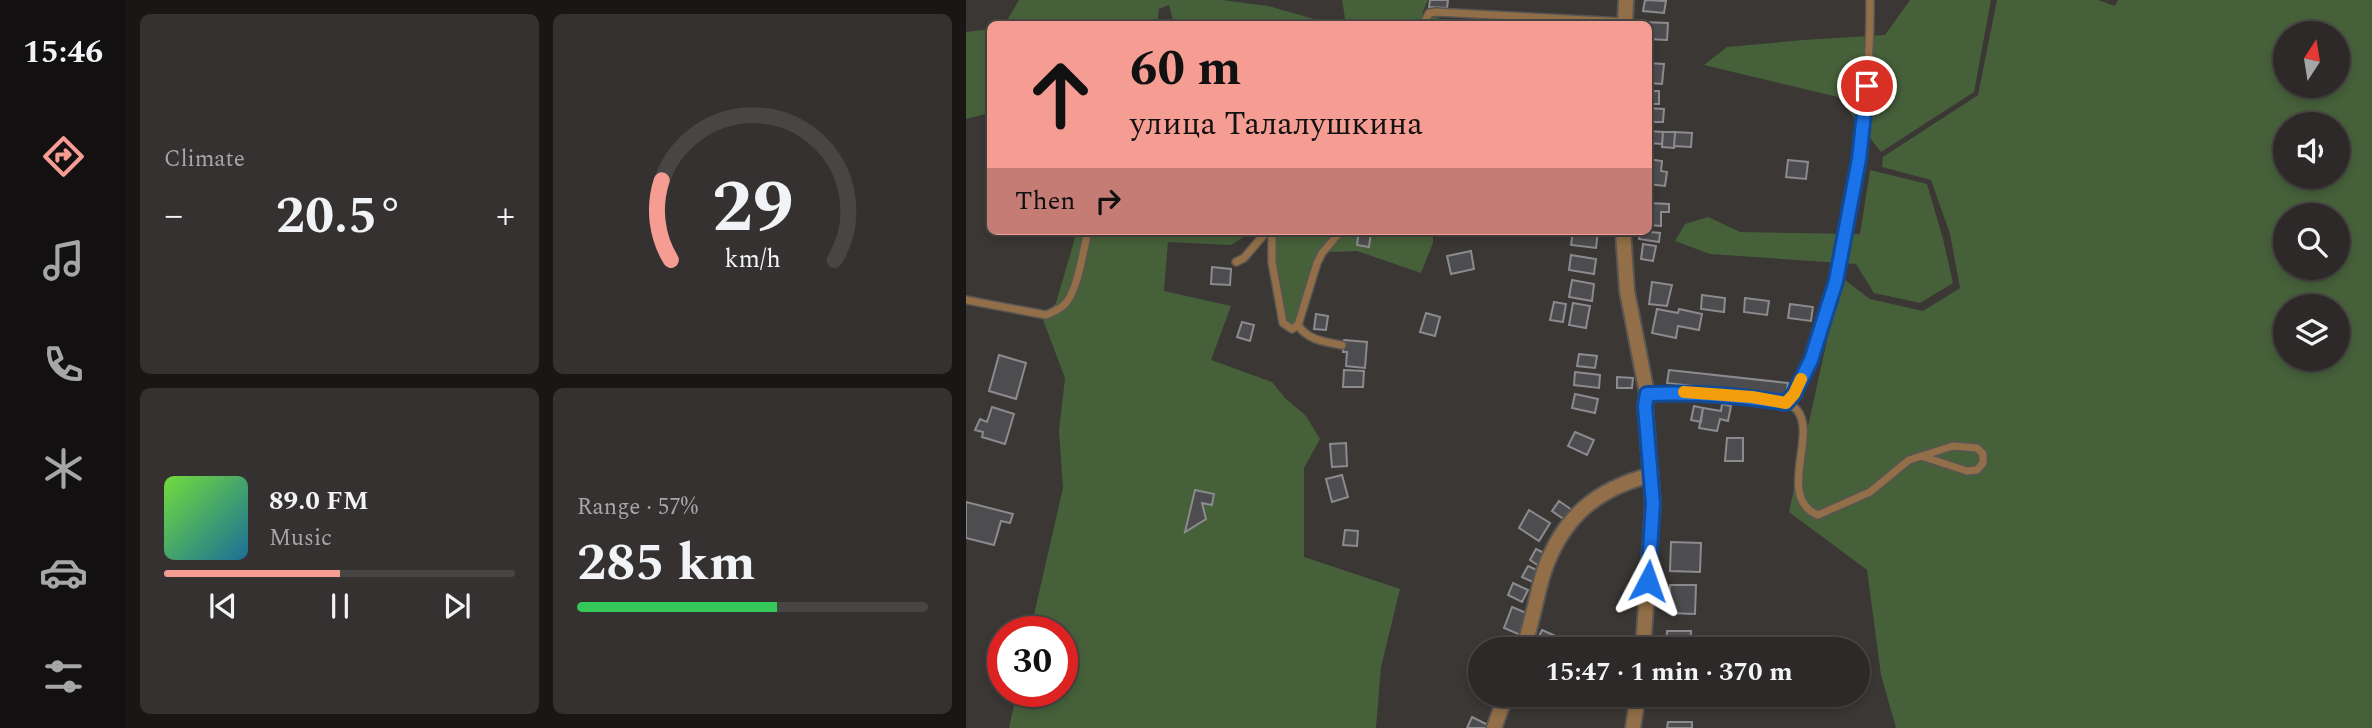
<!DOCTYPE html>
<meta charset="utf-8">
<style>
body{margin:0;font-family:Spectral,serif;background:#343130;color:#f1f3f6;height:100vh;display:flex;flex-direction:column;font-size:26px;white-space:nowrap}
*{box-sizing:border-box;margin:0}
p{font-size:23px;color:#a6a6a8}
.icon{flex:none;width:38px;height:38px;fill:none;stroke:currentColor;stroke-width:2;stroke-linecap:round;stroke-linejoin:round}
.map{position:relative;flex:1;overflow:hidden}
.drawer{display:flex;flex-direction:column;gap:14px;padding:14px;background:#181716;width:840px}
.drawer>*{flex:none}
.guide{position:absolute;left:21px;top:21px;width:665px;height:214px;border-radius:10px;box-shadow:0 4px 10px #0003,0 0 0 2px #484545;background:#f59c93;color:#111;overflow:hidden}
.needle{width:46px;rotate:12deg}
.buttons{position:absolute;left:1307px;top:21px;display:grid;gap:14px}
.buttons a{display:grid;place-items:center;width:77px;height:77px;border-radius:50%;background:#2c2928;box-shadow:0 4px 10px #0003,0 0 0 2px #484545;font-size:35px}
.speed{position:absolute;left:21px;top:616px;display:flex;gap:14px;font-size:35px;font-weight:700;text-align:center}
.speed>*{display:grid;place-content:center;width:91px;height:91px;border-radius:50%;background:#2c2928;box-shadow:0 4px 10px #0003,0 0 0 2px #484545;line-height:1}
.speed .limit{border:10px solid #d22;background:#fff;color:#111}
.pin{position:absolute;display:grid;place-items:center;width:60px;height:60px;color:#fff;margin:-30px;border:4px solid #fff;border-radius:50%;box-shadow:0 2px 7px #0007}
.me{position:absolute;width:77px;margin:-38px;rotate:4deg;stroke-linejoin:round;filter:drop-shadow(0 0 5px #0008)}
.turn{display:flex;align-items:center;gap:24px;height:147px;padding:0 28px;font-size:32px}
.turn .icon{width:91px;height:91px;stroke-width:2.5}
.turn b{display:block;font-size:49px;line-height:60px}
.then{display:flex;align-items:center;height:66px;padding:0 28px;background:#0003;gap:14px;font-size:26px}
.big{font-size:52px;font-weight:700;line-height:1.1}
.drawer .card{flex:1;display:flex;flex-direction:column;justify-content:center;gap:10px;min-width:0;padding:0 24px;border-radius:10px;background:#343130}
.drawer .dial{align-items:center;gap:0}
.dial svg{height:182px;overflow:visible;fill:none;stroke:#484545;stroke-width:7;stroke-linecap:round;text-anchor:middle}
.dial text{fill:#f1f3f6;stroke:none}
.song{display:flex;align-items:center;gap:21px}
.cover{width:84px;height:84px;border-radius:10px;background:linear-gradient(135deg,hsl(100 70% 55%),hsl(200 70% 35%))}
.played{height:7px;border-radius:4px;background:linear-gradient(90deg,#f59c93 50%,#484545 50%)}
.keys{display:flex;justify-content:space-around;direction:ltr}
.heat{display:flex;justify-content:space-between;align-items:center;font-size:38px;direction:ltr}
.charge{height:10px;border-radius:5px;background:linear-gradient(90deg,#34c759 57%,#484545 0)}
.drawer .tiles{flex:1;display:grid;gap:14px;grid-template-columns:repeat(2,1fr)}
.trip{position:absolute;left:502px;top:637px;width:402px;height:70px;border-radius:35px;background:#2c2928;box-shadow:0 4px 10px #0003,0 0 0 2px #484545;font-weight:700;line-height:70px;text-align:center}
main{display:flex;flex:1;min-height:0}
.dock{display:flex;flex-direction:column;width:126px;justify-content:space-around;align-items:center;background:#121010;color:#a6a6a8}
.dock .icon{width:49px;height:49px}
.dock .active{color:#f59c93}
.dock b{font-size:32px;color:#f1f3f6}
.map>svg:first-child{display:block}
.green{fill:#46603a;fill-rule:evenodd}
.building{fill:#4d4d50;stroke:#8b8b8f;stroke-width:2}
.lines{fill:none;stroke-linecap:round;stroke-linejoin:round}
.lane-casing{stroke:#585553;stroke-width:10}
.street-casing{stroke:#585553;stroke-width:18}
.lane{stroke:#926f48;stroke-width:7}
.street{stroke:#926f48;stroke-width:14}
.route-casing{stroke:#114b97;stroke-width:18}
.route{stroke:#1a73e8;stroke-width:12}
.slow{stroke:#f59e0b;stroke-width:12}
</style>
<main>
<nav class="dock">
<b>15:46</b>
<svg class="icon active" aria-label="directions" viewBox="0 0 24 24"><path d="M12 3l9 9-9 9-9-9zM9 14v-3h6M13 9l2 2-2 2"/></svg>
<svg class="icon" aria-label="music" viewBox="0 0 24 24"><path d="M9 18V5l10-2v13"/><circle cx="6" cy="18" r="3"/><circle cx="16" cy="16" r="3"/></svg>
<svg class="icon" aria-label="phone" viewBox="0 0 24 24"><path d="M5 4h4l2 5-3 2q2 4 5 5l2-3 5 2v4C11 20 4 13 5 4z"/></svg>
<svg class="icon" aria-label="climate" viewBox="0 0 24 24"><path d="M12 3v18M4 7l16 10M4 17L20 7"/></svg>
<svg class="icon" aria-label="car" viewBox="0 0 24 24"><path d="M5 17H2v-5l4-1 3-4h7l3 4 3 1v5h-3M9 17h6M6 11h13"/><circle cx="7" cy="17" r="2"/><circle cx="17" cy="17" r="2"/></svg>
<svg class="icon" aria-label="filters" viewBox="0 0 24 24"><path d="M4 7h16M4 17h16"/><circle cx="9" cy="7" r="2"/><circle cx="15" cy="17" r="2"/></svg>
</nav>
<section class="drawer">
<div class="tiles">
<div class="card"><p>Climate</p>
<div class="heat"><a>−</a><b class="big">20.5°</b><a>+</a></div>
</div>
<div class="card dial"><svg viewBox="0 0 100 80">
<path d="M14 69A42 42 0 1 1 86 69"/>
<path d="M14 69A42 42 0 0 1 10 34" stroke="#f59c93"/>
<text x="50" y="56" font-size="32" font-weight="700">29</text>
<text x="50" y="72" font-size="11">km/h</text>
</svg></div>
<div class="card">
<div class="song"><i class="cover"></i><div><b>89.0 FM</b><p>Music</p></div></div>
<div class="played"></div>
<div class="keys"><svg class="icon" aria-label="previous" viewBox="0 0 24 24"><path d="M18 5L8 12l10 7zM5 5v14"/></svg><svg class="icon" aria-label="pause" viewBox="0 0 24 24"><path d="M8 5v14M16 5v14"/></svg><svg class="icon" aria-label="next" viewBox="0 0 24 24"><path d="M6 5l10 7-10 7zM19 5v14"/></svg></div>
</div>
<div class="card"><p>Range · 57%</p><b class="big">285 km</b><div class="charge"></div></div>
</div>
</section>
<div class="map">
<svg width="1406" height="728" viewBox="0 0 1406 728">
<rect width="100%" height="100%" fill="#3a3735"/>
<path class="green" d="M53,0H256L302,6L355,21L359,24H208L203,5L193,9L191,24H39Z
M376,0H462L456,14L473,18L472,24H380Z
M944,0H1025L1008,92L915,152L872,97L738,65L761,47L838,40L919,35Z
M1031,0H1132L1149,6L1152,0H1406V728H930L915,675L901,570L823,512L875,277L904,299L957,311L994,288L984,234L965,180L916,167L917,157L1012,95ZM1320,33H1372V86H1320ZM1320,124H1372V177H1320ZM1320,215H1372V268H1320ZM1320,306H1372V359H1320Z
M24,29V113L0,119V32Z
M904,170L961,184L977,239L987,283L954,303L908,293L890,264L744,254L709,241L719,224L742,217L774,232L894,234Z
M111,231H287L265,245L202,242L198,291L265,306L245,360L306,382L319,398L340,416L354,439L338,468V557L434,589L415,667L410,728H43L51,691H96V632H64L97,488L93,431L99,378L76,317L90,303Z
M310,231H467V243L455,273L391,251L366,252L355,248L349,258L329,322L325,324L320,320L310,263Z"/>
<path class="building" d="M464,0H482L481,8L463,7Z
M679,0L700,1L698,13L677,11Z
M677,22L702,23L701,40L682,39V24H677Z
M682,63L698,64L696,84L682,83Z
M682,91H693V104H682Z
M682,108L698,109L697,122H682Z
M682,131L697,132L696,144L682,143Z
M697,132H709L708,148L696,147Z
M709,132L726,133L725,147L708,146Z
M682,159L696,161L695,171L701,172L699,186L682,184Z
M822,160L842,162L840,179L820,177Z
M682,198L683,203L703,204V212H695V226L682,225Z
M393,231H405L403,247L391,245Z
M607,231H632L630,248L605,245Z
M674,231L694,233L693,242L673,239Z
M677,244L690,246L687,261L675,259Z
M505,251L508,269L485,274L481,256Z
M605,255L630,259L628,274L603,270Z
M246,267L265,269L264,285L245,284Z
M606,280L628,284L626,301L603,297Z
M686,282L706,285L701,306L683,304Z
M736,295L759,298L758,312L735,309Z
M779,298L803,301L801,315L778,312Z
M588,302L600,304L597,322L584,320Z
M607,303L624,306L620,328L603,325Z
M824,304L847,307L845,321L822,318Z
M691,309L712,313L713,309L736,314L733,330L712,326L710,338L686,333Z
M460,313L474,317L469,336L454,332Z
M350,314L362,316L360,330L348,329Z
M276,322L288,325L284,341L271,337Z
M378,340L401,342L399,368L380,366L381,352H377Z
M613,354L631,356L629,368L611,366Z
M33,355L60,363L50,399L23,391Z
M378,370L398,371L397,387H377Z
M703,370L822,383L820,397L701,383Z
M609,372L634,375L633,388L608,385Z
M651,377L667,378L666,388H651Z
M609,394L632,399L629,413L606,408Z
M756,404L765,406L762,421L754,419L751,431L733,428L737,408L755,411Z
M728,406L737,408L735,422L725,420Z
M26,407L48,414L39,444L16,437L17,432L9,430L14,419L21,422Z
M609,432L628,440L621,455L602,446Z
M761,438H777V461H759Z
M380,443L381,466L366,467L364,444Z
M376,475L382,497L366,502L360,479Z
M229,490L248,494L246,505L236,503L240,519L219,532Z
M593,501L606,510L599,520L586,511Z
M0,502L47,514L44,523L35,521L28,545L0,538Z
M563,510L584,523L573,541L553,528Z
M379,530L392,531L391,546L377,545Z
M705,542L735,543L734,572L704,571Z
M570,549L580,554L573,566L564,560Z
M562,566L573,571L567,582L556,577Z
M547,583L562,590L556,602L542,595Z
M704,585H730L729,614L703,613Z
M546,607L565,615L557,636L538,628Z
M576,630L601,641L598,649H567Z
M701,631H725L724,649H700Z
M697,695H723V704L697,703Z
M506,717L524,726L523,728H501Z
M702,722H726V728H701Z"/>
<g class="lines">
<g class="lane-casing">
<path id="lane" d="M458,24L463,13L470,12L659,22
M306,231V262L317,323L326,329L332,325L351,263L356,253L375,231
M270,262L278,258L301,231
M0,300L80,315C87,312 93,310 99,304C112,290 117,251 122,231
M332,325C341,340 359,342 376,345
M682,394C709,393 813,390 831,410C852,435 810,498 852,515L904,492L943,460L987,446L1011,448L1017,454V463L1011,470L1001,471L955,456
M820,403C828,394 831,386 836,376C858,330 869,283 879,233C893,155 905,79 904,0"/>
</g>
<g class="street-casing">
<path id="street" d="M659,24L660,0
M657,231L661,291L681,394L679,406L687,504L677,649
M557,649C566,624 570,597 578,571C597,517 630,489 685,475
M528,728L540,695
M667,728L672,695"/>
</g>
<use href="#lane" class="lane"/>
<use href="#street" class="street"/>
</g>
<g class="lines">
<g class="route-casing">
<path id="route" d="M682,581L687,504L679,406L681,394C729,392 773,395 820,403L828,394L845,360L870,281L893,159L901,86"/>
</g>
<use href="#route" class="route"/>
<path class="slow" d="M718,392L786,397L820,403L828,394L835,379"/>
</g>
</svg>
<div class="buttons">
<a><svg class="needle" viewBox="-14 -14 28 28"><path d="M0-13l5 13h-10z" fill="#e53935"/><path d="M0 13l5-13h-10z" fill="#a6a6a8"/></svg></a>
<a><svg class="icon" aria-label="sound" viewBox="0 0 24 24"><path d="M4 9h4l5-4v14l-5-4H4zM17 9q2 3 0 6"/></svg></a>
<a><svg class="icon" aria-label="search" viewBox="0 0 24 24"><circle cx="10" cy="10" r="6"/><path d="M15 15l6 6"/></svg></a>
<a><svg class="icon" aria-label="layers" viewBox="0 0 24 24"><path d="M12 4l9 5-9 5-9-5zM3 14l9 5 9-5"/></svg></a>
</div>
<div class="speed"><div class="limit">30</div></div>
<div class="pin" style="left:901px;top:86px;background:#d93025"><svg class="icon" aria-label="arrive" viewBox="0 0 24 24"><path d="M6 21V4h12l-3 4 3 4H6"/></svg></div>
<svg class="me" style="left:682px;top:581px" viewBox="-20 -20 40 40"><path d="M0-17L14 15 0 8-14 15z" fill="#1a73e8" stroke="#fff" stroke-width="4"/></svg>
<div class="trip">15:47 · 1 min · 370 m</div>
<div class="guide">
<div class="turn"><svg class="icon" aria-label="ahead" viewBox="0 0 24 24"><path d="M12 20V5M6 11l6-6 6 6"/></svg><div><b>60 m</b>улица Талалушкина</div></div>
<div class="then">Then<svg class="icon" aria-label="right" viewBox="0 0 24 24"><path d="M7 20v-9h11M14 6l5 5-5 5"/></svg></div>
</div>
</div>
</main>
